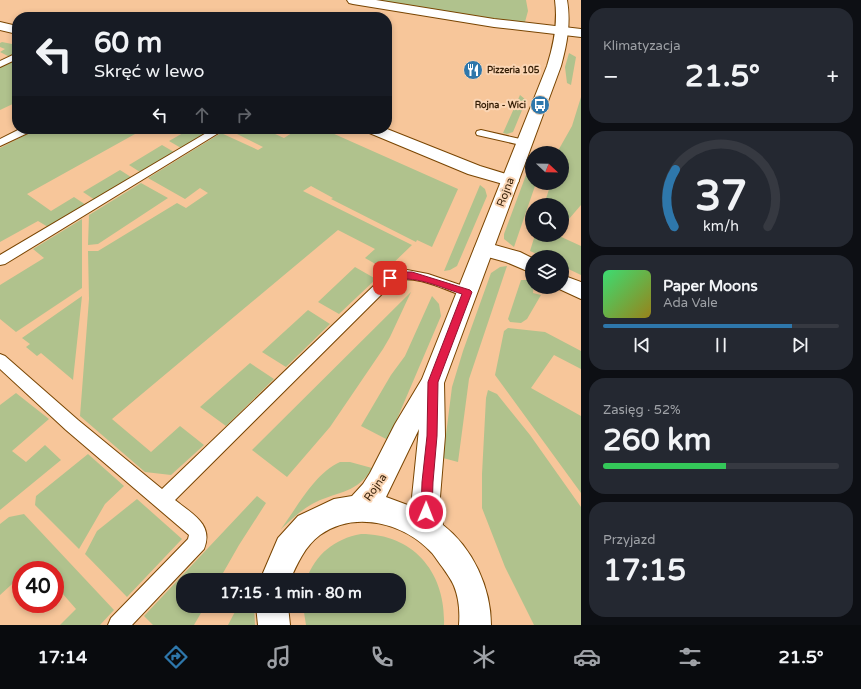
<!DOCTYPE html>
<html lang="pl">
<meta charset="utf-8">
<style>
body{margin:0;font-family:"Varela Round",sans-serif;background:#242831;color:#f1f3f6;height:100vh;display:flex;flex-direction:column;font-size:15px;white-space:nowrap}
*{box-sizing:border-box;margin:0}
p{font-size:13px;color:#9ea1a6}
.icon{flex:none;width:22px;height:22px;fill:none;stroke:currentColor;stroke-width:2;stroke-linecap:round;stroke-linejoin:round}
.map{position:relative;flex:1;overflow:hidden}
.details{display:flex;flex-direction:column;gap:8px;padding:8px;background:#0d0f14;width:280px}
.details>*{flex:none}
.hud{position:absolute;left:12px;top:12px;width:380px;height:122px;border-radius:16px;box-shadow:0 2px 6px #0003;background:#171b24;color:#f1f3f6;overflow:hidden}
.needle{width:26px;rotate:112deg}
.controls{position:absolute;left:525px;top:146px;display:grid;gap:8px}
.controls a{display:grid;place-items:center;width:44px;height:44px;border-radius:50%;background:#171b24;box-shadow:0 2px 6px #0003;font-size:20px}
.speed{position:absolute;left:12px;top:561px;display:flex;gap:8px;font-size:20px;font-weight:700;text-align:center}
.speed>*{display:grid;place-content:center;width:52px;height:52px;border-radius:50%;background:#171b24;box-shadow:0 2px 6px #0003;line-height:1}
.speed .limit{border:6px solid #d22;background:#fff;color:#111}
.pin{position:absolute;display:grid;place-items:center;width:34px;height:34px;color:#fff;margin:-17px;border-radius:8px;box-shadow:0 2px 6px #0006}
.me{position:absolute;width:44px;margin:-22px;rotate:1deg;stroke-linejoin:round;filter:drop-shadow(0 0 3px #0008)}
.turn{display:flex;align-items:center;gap:14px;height:84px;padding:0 16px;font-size:18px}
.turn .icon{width:52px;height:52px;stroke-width:2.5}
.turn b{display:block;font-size:28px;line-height:34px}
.lanes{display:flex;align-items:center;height:38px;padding:0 16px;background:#0003;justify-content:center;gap:20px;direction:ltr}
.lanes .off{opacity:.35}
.big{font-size:30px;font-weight:700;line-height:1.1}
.details .card{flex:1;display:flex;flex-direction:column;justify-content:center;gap:6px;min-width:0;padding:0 14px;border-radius:16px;background:#242831}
.details .dial{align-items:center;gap:0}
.dial svg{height:104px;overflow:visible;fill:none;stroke:#363941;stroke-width:7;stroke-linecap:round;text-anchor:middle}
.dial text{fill:#f1f3f6;stroke:none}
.song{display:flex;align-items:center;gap:12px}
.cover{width:48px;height:48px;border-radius:6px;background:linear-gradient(135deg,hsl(140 70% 55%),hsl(50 70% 35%))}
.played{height:4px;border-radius:2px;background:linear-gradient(90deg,#2e77ab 80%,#363941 80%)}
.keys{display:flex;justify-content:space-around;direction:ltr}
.heat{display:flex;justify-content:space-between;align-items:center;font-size:22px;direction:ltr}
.charge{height:6px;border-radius:3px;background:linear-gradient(90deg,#34c759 52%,#363941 0)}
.trip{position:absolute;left:176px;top:573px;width:230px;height:40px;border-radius:16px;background:#171b24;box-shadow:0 2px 6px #0003;font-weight:700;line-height:40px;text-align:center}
.dock{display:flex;height:64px;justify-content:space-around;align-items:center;background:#090b0e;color:#9ea1a6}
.dock .icon{width:28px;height:28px}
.dock .active{color:#2e77ab}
.dock b{font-size:18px;color:#f1f3f6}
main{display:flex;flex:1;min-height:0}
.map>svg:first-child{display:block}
.green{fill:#b0c28d}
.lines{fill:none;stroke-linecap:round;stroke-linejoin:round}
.lane-casing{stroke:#794502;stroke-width:2}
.street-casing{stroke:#794502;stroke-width:2}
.secondary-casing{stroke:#794502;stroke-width:2}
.lane{fill:#fff;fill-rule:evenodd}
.street{fill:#fff;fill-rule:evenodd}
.secondary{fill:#fff;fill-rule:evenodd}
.route{fill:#e11d48;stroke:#92132f}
.labels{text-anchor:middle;stroke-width:4;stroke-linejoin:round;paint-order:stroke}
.far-poi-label{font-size:9px;font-weight:bold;fill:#361f07;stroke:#fbd6b5;text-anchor:start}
.street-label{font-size:11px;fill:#361f07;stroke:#fbd6b5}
</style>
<main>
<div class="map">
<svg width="581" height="625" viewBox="0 0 581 625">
<rect width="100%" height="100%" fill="#f7c69a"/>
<path class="green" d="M373,0H526L528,11L525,22H509Z
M2,42L17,45V54L10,57L0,52L5,49L0,47V43Z
M569,53L576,57L571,85L567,83L565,67Z
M17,59V102L0,110V66Z
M520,95L526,100L525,103L513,132L507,134L503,133Z
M581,97V205L562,227V205H544L551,183H562V153H560L559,149L572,126Z
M37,129H144L27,194L51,211L74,197L86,205L48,227L38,221L0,242V148Z
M190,129H212L181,148L169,141Z
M230,129H264L284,138L295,131L292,129H323L458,189L432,247L417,240L416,242L331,199L333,198L311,186L303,191L412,245L386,270L365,258L375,249L338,230L112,419L151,452L180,426L204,445L171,475L145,472L80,416L89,299L88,251H98L177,203L186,208L208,193L200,188L185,199L148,178L221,133L258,150L263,147L229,130Z
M162,145L174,152L140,172L129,165Z
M532,163V183H536L514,247L504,239V234L529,167Z
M120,170L131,177L95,200L83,192Z
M141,183L168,198L98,244L88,245L89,215Z
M480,185L485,189L487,196L457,266L450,270L444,271Z
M82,219V288L16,332L0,319V285L44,258L33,249Z
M535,235H557L581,246V275L562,266V257H543L530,251Z
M507,266L469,379L458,462L443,458L452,387L463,351L491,273L500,267Z
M355,267L376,279L339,314L318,302Z
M521,280H527C532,284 534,287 533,293L541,295L527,319L521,323L510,322L508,319Z
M411,292L390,337L383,349L330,427L287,477L252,450Z
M82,296L73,380L41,353L37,356L26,347L30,344L22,338Z
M432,296L439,304L441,316L388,440L361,426L391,375L405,356Z
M308,310L330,324L286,367L262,352Z
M508,328L545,332L581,351V369L554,355L531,388L581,416V493L495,375L504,331Z
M250,363L274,379L226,426L200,407Z
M488,390L497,394L530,435L581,507V625H534L505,567L482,508V474L486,398Z
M16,393L49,419L12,451L26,462L45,445L61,460L0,510V405Z
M88,454L124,486L105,504L79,549L35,505L36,496Z
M340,462H350L372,468C358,493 339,491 316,502C302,509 292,519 281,529C298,506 314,474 340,462Z
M257,496L266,503L239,545L219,580H183V606H205L194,625H153L144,616Z
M137,499L182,539L127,597L85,554L97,531Z
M24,514L114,610L100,625H60L76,609L55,585V570H42L36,563L28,570H21V576L0,595V524L9,517Z
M361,534C414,534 446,573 444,625H306L303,606H399V580H306C316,554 334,539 361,534Z
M238,606H254L255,625H228Z"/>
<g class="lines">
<g class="lane-casing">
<path id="lane" d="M17,53V59L0,67V61Z
M20,129H33L32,131L0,146V139Z
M213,129H225L5,264L0,265V255Z
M481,130L529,141L530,143L525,146L477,135L476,133L477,131Z
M407,270L428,274L472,289L474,292L472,295L467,297C447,291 416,274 395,281L175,500C192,514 214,524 204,549L132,625H108L111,618L188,539L189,535L66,430L0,369V354L5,356L78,420L162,489L385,275L398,271Z"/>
</g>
<g class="street-casing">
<path id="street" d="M347,0H376L494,19L581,29V37L494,27L353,4L349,3Z
M0,22L17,26V34L0,30Z
M365,129H387L480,166L516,177L519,181L516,185L510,186L468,174L367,132Z
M484,242L520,252L532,258V273L506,262L477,254L474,249L477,244Z
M562,275L581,282V299L555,287H562Z"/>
</g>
<g class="secondary-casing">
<path id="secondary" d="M555,0H567C571,23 567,44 561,66L444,383L445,436L440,497L443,525C473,548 491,588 491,625H459C460,612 459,598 454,586C451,579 447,574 443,568C439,563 436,558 432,553C404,523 355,510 320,535C305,546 297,564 290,580H260L278,538L298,516L334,499L352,496L363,484L370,473L395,424L422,379L547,66C554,44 558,23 555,0ZM419,429L412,497L413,507L386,497Z
M256,606H288L290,625H258Z"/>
</g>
<use href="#lane" class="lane"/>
<use href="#street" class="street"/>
<use href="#secondary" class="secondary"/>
</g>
<path class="route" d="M395,272H412L470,290L472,292L438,382L437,436L433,482L432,512L431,516L426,517L422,516L421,512L422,482L427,436L428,382L462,294C439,287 414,274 390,281L387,280L386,278Z"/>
<defs>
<g id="restaurant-disc" transform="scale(1)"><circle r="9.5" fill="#2e77ab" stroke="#fbd6b5"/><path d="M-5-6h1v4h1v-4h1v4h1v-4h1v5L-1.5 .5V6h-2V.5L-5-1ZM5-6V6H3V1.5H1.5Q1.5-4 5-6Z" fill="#fff"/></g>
<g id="bus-disc" transform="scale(1)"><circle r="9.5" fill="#2e77ab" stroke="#fbd6b5"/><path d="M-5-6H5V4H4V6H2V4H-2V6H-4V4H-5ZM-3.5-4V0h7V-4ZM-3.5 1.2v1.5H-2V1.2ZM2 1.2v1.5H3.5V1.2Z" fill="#fff"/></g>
</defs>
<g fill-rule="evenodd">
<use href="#restaurant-disc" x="473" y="70"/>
<use href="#bus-disc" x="540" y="105"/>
</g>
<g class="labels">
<g class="far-poi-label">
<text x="487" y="73">Pizzeria 105</text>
<text x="526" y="108" text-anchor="end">Rojna - Wici</text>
</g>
<g class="street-label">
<text transform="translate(505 192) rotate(-69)" y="4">Rojna</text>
<text transform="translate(375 487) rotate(-55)" y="4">Rojna</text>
</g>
</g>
</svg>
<div class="controls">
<a><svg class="needle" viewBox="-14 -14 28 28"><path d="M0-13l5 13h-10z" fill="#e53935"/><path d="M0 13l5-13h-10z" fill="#9ea1a6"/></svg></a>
<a><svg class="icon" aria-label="search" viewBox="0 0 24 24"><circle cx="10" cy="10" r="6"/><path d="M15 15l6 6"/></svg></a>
<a><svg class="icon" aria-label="layers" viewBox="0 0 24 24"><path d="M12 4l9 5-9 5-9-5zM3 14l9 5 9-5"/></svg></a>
</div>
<div class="speed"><div class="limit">40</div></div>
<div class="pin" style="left:390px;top:278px;background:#d93025"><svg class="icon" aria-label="arrive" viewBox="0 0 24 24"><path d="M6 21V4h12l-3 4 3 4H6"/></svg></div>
<svg class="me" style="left:426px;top:512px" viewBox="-20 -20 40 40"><circle r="17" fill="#e11d48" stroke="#fff" stroke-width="3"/><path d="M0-11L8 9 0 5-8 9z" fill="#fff"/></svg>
<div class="trip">17:15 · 1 min · 80 m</div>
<div class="hud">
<div class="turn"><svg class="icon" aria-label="left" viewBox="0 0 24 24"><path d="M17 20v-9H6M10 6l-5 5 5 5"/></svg><div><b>60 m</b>Skręć w lewo</div></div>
<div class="lanes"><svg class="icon" aria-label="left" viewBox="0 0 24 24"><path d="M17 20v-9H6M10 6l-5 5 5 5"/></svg><svg class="icon off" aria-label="ahead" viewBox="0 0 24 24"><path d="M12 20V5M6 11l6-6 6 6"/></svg><svg class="icon off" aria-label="right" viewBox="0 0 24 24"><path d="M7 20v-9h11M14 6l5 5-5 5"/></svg></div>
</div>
</div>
<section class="details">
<div class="card"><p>Klimatyzacja</p>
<div class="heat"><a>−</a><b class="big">21.5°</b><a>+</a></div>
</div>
<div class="card dial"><svg viewBox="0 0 100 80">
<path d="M14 69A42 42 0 1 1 86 69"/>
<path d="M14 69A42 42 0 0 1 15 25" stroke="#2e77ab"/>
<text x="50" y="56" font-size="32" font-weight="700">37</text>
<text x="50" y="72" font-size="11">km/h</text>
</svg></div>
<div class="card">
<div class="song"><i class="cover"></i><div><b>Paper Moons</b><p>Ada Vale</p></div></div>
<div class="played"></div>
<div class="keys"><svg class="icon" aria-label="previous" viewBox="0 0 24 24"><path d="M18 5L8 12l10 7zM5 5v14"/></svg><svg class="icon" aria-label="pause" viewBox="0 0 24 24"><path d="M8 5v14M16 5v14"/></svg><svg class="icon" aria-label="next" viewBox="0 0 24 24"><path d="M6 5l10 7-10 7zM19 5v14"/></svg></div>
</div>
<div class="card"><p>Zasięg · 52%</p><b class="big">260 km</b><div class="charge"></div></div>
<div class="card"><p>Przyjazd</p><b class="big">17:15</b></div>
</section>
</main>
<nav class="dock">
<b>17:14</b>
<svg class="icon active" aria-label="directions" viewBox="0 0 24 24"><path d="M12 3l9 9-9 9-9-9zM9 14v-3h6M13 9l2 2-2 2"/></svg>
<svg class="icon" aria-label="music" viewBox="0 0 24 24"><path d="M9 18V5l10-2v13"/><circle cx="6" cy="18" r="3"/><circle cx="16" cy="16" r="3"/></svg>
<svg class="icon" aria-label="phone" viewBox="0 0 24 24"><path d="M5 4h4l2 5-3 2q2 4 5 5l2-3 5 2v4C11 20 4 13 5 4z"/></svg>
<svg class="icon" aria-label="climate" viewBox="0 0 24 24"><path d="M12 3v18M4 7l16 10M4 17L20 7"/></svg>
<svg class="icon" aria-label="car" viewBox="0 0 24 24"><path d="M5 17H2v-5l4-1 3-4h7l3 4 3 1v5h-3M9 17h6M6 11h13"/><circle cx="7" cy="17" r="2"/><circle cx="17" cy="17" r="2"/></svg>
<svg class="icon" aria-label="filters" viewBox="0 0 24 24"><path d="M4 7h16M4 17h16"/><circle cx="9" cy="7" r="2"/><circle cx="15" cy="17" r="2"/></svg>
<b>21.5°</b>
</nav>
